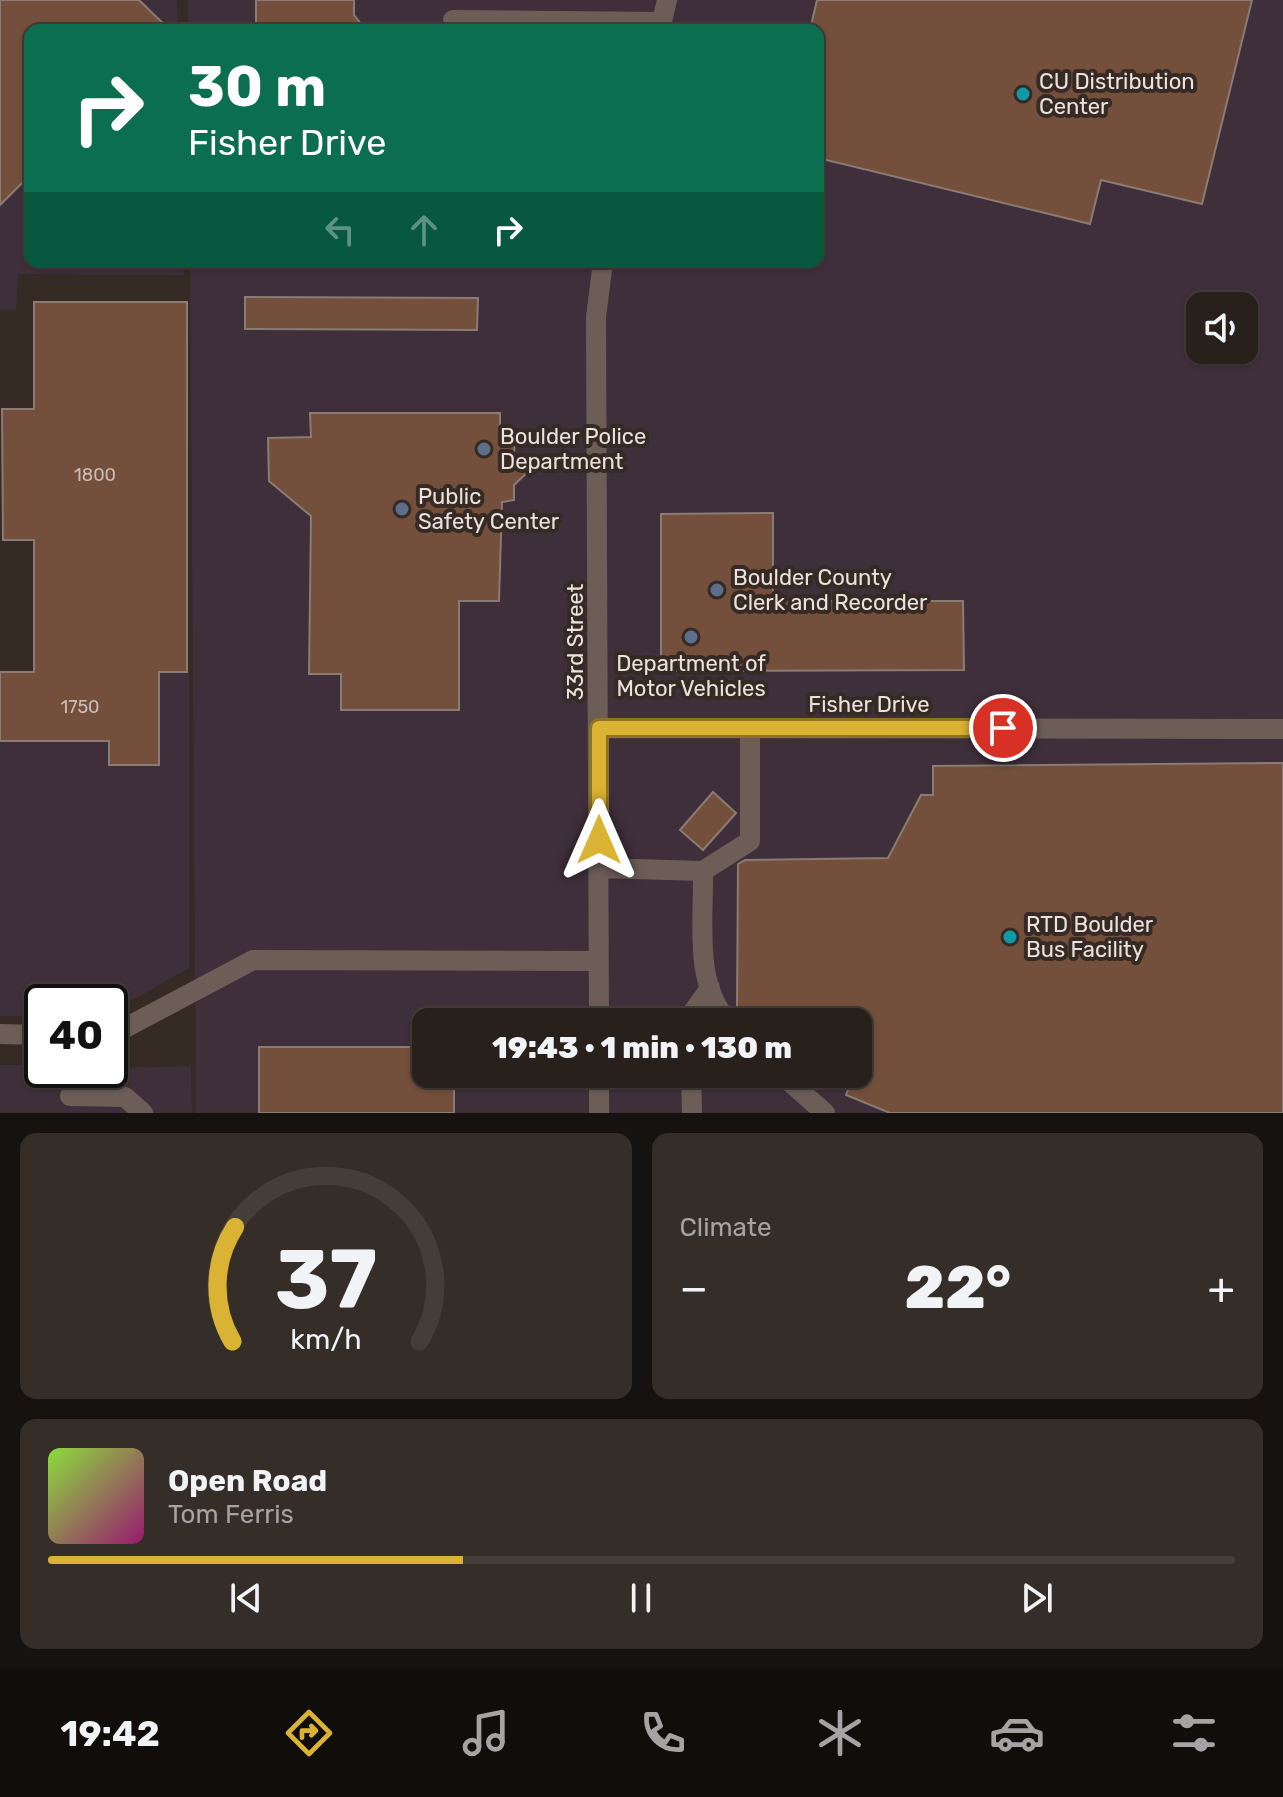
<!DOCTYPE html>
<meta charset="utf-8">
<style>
body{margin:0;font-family:Rubik,sans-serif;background:#342d28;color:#f1f3f6;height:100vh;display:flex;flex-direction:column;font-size:30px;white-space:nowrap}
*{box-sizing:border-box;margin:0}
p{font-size:26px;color:#a5a3a3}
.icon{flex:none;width:44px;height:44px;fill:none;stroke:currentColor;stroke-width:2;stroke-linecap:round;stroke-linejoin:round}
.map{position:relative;height:1113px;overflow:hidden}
.panel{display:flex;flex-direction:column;gap:20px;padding:20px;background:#16120f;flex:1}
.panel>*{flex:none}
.guide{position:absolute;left:24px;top:24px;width:800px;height:244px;border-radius:16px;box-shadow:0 2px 6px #0004,0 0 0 2px #443e3a;background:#0b6e4f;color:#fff;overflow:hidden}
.controls{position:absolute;left:1186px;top:292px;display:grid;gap:16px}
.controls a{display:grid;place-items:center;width:72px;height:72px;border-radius:16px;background:#28201b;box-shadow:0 2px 6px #0004,0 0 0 2px #443e3a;font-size:40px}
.speed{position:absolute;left:24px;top:984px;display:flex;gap:16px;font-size:40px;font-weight:700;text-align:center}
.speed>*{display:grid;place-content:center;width:104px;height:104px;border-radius:50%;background:#28201b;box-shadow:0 2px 6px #0004,0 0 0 2px #443e3a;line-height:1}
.speed .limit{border:4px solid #111;border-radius:12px;background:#fff;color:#111}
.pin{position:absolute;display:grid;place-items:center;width:68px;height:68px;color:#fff;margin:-34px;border:4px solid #fff;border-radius:50%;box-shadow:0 2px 8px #0007}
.me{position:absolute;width:88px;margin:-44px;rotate:0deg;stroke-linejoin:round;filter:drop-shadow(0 0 6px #0008)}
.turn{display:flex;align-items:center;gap:28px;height:168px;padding:0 32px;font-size:36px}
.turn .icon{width:104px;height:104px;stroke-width:2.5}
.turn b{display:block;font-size:56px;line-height:68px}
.lanes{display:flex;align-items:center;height:76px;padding:0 32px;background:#0003;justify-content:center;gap:40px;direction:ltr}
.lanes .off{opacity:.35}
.big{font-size:60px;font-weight:800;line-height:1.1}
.panel .card{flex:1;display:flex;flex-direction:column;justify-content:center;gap:12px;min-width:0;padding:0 28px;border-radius:16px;background:#342d28}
.panel .dial{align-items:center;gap:0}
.dial svg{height:208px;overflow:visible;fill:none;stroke:#443e3a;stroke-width:7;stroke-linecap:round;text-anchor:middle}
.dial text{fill:#f1f3f6;stroke:none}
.song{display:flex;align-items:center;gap:24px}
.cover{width:96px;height:96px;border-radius:12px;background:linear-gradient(135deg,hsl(90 70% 55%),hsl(320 70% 35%))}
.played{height:8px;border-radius:4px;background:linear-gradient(90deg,#dab334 35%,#443e3a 35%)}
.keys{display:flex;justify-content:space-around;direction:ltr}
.heat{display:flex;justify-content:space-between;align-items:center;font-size:44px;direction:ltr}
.panel .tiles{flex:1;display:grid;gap:20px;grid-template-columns:1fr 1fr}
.card:last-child{grid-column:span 2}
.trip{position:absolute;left:412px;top:1008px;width:460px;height:80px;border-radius:16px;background:#28201b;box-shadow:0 2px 6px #0004,0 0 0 2px #443e3a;font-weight:800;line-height:80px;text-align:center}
.menu{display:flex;height:128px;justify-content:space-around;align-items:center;background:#100d0b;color:#a5a3a3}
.menu .icon{width:56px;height:56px}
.menu .current{color:#dab334}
.menu b{font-size:36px;color:#f1f3f6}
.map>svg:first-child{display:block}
.commercial{fill:#3f2f3b;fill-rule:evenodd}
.building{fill:#734f3c;stroke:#8a7b74;stroke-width:2}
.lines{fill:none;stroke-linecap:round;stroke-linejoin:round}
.minor{stroke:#6c5e57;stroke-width:20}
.route-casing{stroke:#8e7422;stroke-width:20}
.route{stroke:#dab334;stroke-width:14}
.culture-dot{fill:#0f9aa8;stroke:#362a24;stroke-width:3}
.service-dot{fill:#5c6f8a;stroke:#362a24;stroke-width:3}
.labels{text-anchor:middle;stroke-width:8;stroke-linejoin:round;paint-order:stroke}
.number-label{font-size:18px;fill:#cdbdb6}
.poi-label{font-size:22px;fill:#ebe2de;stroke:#362a24;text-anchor:start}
.street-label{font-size:22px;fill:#ebe2de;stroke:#362a24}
</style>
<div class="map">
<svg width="1283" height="1113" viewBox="0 0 1283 1113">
<rect width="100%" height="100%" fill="#362a24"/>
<path class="commercial" d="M0,0H177L178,30H30V262H183L184,275L18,274L16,310H0Z
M188,0H1283V1113H196L190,262H818V30H188ZM1200,306H1244V350H1200ZM426,1022H858V1074H426Z
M0,671H189V968L110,1013V1002H42V1016H0Z
M0,1065H42V1070L191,1066L192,1113H0Z"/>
<path class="building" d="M0,0H139L170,30H30V175L0,205Z
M256,0H354V15L366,30H256Z
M817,0H1252L1202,204L1101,180L1090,224L818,158V30H810Z
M245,297L478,298L477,330L245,329Z
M34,302H187V672H159V765H109V741H0V672H34V540H3L2,409H34Z
M310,413H500V439H515L514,454L529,471L514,485V500L502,502L499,601H459V710H341V674H309L311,516L269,481L268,438L311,437Z
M773,513V601H963L964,670L661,671V514Z
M1283,763V1113H890L846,1095L854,1074H858V1022H855V1016L739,1014L737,1011L738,864L745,860L888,858L921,795H933V766Z
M713,792L736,813L703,850L680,830Z
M259,1047H426V1074H454V1113H259Z"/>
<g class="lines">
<path class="minor" d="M453,20L662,22
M660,30L667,0
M599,728L1283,729
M599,868L703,871L750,841V728
M703,871C704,919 693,985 729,1022
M599,1022L596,317L603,262
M690,1022V1016L710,988
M0,1034L42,1035
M110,1036L253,960L599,961
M691,1074L692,1113
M781,1074L825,1113
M70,1096L125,1097L143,1113
M599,1113V1074"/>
</g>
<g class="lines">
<g class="route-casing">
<path id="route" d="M599,840V728H1003"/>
</g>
<use href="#route" class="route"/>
</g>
<g class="culture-dot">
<circle cx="1023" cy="94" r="8"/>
<circle cx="1010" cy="937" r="8"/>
</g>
<g class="service-dot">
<circle cx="484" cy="449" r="8"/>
<circle cx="402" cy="509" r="8"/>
<circle cx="717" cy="590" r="8"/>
<circle cx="691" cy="637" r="8"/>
</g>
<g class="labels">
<g class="number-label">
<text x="95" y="481">1800</text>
<text x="80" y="713">1750</text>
</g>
<g class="poi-label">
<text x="1039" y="89">CU Distribution<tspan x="1039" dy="25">Center</tspan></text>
<text x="500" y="444">Boulder Police<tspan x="500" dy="25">Department</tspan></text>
<text x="418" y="504">Public<tspan x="418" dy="25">Safety Center</tspan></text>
<text x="733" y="585">Boulder County<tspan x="733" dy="25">Clerk and Recorder</tspan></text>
<text x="691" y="671" text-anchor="middle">Department of<tspan x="691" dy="25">Motor Vehicles</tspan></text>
<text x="1026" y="932">RTD Boulder<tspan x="1026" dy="25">Bus Facility</tspan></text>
</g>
<g class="street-label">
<text transform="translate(575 642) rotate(-90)" y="8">33rd Street</text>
<text x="869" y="712">Fisher Drive</text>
</g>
</g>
</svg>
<div class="controls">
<a><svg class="icon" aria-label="sound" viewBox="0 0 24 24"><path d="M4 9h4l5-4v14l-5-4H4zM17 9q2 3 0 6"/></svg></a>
</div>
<div class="speed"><div class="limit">40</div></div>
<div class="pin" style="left:1003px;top:728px;background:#d93025"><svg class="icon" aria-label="arrive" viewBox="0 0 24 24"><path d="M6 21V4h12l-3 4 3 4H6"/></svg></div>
<svg class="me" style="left:599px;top:840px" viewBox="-20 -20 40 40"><path d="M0-17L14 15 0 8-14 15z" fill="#dab334" stroke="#fff" stroke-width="4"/></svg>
<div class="trip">19:43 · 1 min · 130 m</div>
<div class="guide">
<div class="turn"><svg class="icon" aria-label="right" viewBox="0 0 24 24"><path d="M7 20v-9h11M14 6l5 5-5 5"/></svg><div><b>30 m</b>Fisher Drive</div></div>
<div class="lanes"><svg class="icon off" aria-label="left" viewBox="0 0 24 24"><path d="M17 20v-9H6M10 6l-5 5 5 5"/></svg><svg class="icon off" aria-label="ahead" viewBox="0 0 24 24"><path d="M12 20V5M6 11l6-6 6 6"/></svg><svg class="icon" aria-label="right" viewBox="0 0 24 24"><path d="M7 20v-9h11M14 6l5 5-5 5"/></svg></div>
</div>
</div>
<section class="panel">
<div class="tiles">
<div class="card dial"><svg viewBox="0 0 100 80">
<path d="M14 69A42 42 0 1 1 86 69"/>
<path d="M14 69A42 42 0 0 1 15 25" stroke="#dab334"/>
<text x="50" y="56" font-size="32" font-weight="700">37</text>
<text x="50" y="72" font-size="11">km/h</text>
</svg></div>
<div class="card"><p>Climate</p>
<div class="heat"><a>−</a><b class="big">22°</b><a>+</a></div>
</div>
<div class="card">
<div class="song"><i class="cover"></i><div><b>Open Road</b><p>Tom Ferris</p></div></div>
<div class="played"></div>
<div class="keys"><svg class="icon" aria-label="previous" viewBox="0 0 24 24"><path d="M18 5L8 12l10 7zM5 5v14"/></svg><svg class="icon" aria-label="pause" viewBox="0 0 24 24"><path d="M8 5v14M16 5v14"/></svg><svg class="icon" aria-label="next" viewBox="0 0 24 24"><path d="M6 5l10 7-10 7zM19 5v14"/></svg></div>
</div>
</div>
</section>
<nav class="menu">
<b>19:42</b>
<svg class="icon current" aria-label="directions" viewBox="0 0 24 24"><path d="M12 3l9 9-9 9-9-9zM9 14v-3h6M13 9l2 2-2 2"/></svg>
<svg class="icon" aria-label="music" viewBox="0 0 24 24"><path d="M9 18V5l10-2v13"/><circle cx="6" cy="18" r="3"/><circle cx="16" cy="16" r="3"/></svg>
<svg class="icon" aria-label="phone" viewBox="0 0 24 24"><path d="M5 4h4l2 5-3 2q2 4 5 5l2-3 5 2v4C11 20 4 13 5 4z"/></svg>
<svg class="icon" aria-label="climate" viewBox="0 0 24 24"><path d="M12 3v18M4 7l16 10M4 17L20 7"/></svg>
<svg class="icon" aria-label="car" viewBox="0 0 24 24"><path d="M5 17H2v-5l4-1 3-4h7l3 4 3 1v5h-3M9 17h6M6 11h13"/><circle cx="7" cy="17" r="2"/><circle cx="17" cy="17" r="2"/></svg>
<svg class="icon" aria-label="filters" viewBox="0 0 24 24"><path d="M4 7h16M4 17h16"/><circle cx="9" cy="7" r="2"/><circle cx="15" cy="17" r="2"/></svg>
</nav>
